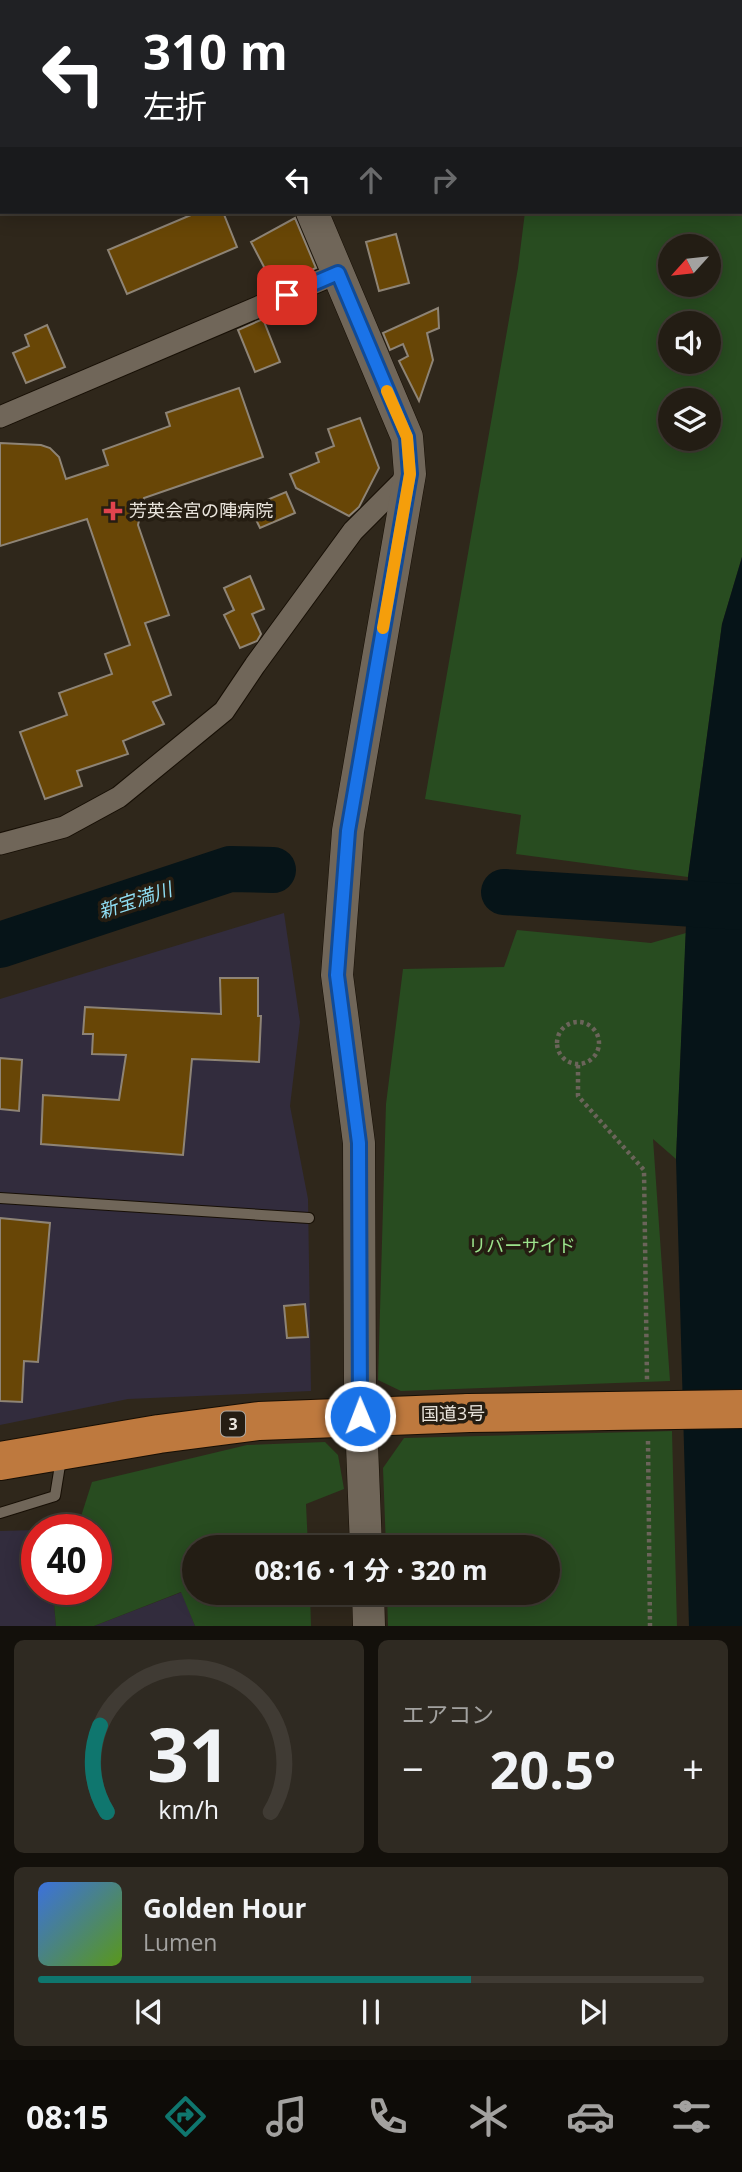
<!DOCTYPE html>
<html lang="ja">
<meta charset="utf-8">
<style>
body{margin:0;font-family:"Open Sans","Noto Sans JP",sans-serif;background:#2f2a22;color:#f1f3f6;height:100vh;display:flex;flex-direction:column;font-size:26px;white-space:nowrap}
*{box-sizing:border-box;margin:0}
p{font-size:23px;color:#a3a2a0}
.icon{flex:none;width:38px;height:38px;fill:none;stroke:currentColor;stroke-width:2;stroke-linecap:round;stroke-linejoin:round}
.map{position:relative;height:1626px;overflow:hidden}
.details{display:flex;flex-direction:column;gap:14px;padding:14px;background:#13100b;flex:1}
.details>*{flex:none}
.banner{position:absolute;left:0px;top:0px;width:742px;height:214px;box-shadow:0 4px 18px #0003,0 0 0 2px #403b34;background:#202124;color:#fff;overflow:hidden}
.needle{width:46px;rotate:243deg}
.controls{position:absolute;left:658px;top:234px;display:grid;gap:14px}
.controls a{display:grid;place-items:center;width:63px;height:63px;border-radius:50%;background:#231d14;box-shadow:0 4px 18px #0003,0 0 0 2px #403b34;font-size:35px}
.speed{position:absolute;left:21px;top:1514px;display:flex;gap:14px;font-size:35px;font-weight:700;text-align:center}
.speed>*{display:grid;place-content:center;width:91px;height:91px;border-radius:50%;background:#231d14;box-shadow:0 4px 18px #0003,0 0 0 2px #403b34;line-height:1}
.speed .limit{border:10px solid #d22;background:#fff;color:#111}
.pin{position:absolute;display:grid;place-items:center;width:60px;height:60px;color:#fff;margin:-30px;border-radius:14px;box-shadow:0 4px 10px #0006}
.me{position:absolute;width:77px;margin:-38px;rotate:359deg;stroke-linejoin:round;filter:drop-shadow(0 0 5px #0008)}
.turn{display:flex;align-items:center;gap:24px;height:147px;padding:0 28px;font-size:32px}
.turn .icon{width:91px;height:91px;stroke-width:2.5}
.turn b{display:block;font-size:49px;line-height:60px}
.lanes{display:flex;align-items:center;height:66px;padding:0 28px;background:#0003;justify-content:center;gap:35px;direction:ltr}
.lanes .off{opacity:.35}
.big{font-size:52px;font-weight:700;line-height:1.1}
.details .card{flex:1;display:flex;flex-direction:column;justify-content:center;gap:10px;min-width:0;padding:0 24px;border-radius:10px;background:#2f2a22}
.details .dial{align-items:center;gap:0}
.dial svg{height:182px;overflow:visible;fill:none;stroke:#403b34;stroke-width:7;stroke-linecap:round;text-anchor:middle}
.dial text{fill:#f1f3f6;stroke:none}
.song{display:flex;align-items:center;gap:21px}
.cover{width:84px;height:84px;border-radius:10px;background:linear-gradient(135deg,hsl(220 70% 55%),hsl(90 70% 35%))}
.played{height:7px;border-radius:4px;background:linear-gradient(90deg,#0f766e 65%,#403b34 65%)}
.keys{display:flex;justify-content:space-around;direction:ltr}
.heat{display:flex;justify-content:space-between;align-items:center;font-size:38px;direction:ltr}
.details .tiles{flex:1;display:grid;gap:14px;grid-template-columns:1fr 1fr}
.card:last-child{grid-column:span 2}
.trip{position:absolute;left:182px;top:1535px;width:378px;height:70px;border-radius:35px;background:#231d14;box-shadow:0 4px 18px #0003,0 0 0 2px #403b34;font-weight:700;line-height:70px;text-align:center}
.tabs{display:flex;height:112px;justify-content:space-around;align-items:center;background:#0e0c08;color:#a3a2a0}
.tabs .icon{width:49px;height:49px}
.tabs .active{color:#0f766e}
.tabs b{font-size:32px;color:#f1f3f6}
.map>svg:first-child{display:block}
.commercial{fill:#322c3d}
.green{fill:#284c20;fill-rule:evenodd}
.water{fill:#061418}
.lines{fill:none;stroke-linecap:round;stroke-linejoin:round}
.river{stroke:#061418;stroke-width:46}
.building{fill:#684606;stroke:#8e8476;stroke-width:2}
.lane-casing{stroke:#170f05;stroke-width:12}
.street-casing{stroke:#170f05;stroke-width:23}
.secondary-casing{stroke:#170f05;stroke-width:33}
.highway-casing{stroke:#170f05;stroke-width:40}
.path{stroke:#6b645a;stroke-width:4.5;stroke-dasharray:3.5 3.5;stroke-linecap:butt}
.lane{stroke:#706659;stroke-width:10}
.street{stroke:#706659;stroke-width:21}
.secondary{stroke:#706659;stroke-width:32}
.highway{stroke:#be793e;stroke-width:38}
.highway-bridge-casing{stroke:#170f05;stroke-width:40;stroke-linecap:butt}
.highway-bridge{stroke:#be793e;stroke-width:38}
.route-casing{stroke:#114b97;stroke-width:18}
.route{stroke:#1a73e8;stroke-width:12}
.slow{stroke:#f59e0b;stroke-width:12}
.health-dot{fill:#e0444e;stroke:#251d12;stroke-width:2.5}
.labels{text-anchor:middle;stroke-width:7;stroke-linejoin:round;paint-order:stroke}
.shield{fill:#251d12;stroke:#afa9a0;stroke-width:2}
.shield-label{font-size:16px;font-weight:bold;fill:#eae5dd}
.poi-label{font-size:18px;fill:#eae5dd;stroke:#251d12;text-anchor:start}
.park-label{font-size:18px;fill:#9ce38c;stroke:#251d12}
.street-label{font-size:18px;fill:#eae5dd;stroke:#251d12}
.water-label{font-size:19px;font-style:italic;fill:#8fddf3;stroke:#251d12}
</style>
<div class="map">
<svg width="742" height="1626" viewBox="0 0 742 1626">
<rect width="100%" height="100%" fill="#2f271b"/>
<path class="commercial" d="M284,913L300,1022L290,1106L308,1199L311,1391L128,1399L0,1425V999Z
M37,1530V1589H58L54,1604L56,1626H0V1531Z
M182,1592L195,1626H94Z"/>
<path class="green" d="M550,0H742V557L722,624L688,877L516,854L521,815L425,799L518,268L525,212H740V2H549ZM670,247H709V285H670ZM670,324H709V362H670ZM670,401H709V439H670Z
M517,930L651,943L686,933L676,1159L653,1139L670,1381L401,1391L378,1380L386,1104L403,969L504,967Z
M672,1431L677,1626H388L387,1593L548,1592V1547H386L383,1468L404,1438Z
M325,1442L338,1455L344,1489L306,1504L308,1547H194V1592L310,1593L311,1626H195L181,1592L94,1626H56L54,1604L58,1589H96V1530L77,1529L92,1482L247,1445Z"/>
<path class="water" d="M742,557V1626H689L676,1159L688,877L722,624Z"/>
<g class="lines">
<path class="river" d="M504,892L742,907
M0,945L230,869L273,870"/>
</g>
<path class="building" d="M198,212H223L237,247L127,294L108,250Z
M295,218L316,268L274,286L251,242Z
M396,234L409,283L379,291L366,242Z
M438,308L439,328L427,333L433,360L419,401L399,361L408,356L403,344L390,350L383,333Z
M263,319L280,362L255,372L238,330Z
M47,325L65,367L26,383L13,353L29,346L25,335Z
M239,388L263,457L144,498L138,525L169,615L145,623L171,695L153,702L164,724L123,741L128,754L77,771L82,786L45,799L20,732L67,715L59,693L112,674L105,654L130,645L87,519L0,546V443L41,445L50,448L59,457L66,479L108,465L103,450L170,426L166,413Z
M360,418L379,468L359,507L349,516L296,488L290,474L319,462L316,453L334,446L328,429Z
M286,492L295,513L260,528L250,507Z
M250,576L264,609L252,614L261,634L257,641L240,648L224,615L234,610L224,588Z
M220,978H258V1016H261L259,1062L192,1059L183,1155L41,1144L43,1095L119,1100L126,1055L92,1054L93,1034H83L85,1007L221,1014Z
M0,1058L22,1060L19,1111L0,1109Z
M0,1218L50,1223L38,1362L24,1361L22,1402L0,1401Z
M305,1304L308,1337L287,1338L284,1306Z"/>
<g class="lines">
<g class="lane-casing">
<path id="lane" d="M0,1198L309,1218
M0,1513L55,1496L61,1459"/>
</g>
<g class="street-casing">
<path id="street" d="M0,417L338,273
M0,844L64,827L119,797L224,711L255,665L353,531L410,474"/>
</g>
<g class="secondary-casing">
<path id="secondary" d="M215,0L216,2
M312,212L407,437L410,474L348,831L337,975L359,1143L360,1394L366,1547
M368,1592L369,1626"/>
</g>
<g class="highway-casing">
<path id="highway" d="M0,1461L159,1434L259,1421L469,1413"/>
</g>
<path class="path" d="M557 1043a21 21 0 1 1 42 0a21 21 0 1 1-42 0Z
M578,1065V1096L644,1170L647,1380
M648,1441L650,1626"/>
<use href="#lane" class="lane"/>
<use href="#street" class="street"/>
<use href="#secondary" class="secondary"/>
<use href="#highway" class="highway"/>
<g class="highway-bridge-casing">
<path id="highway-bridge" d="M469,1413L742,1409"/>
</g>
<use href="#highway-bridge" class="highway-bridge"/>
</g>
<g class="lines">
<g class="route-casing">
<path id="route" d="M287,295L338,273L407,437L410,474L348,831L337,975L359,1143L360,1416"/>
</g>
<use href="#route" class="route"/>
<path class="slow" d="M383,628L410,474L407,437L387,391"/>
</g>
<path class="health-dot" d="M109.5 500.5h7v7h7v7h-7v7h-7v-7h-7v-7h7z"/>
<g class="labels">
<rect class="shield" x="221" y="1411.5" width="24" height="25" rx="5"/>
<g class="shield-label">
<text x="233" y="1430">3</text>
</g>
<g class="poi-label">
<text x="129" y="517">芳英会宮の陣病院</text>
</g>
<g class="park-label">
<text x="522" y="1252">リバーサイド</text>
</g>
<g class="street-label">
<text transform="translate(453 1414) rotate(-1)" y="6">国道3号</text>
</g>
<g class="water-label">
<text transform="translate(135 900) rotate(-18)" y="7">新宝満川</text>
</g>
</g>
</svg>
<div class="controls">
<a><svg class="needle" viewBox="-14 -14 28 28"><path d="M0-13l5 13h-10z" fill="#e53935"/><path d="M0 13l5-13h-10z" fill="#a3a2a0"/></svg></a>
<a><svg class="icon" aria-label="sound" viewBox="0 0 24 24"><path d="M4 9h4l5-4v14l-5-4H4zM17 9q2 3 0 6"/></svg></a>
<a><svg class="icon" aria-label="layers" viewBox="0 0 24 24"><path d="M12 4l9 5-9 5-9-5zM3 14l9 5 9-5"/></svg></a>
</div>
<div class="speed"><div class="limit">40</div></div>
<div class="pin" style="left:287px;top:295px;background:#d93025"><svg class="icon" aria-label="arrive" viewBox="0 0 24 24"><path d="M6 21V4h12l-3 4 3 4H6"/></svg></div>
<svg class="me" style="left:360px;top:1416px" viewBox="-20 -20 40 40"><circle r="17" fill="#1a73e8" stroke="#fff" stroke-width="3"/><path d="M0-11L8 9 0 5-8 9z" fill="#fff"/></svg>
<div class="trip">08:16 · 1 分 · 320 m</div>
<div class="banner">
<div class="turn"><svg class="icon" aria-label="left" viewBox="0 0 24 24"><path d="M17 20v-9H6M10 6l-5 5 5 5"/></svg><div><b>310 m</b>左折</div></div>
<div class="lanes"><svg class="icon" aria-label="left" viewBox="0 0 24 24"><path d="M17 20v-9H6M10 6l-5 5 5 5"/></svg><svg class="icon off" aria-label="ahead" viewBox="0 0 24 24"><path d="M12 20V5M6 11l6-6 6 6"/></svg><svg class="icon off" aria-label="right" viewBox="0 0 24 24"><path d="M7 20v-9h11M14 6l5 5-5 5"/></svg></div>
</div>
</div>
<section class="details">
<div class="tiles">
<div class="card dial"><svg viewBox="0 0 100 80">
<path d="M14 69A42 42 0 1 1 86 69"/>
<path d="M14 69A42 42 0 0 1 11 31" stroke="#0f766e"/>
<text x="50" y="56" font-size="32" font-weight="700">31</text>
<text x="50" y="72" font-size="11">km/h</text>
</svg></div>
<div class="card"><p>エアコン</p>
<div class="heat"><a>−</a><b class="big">20.5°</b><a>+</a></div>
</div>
<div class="card">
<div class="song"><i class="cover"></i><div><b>Golden Hour</b><p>Lumen</p></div></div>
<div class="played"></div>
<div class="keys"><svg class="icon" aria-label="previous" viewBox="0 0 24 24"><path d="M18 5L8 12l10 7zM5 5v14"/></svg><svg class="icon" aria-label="pause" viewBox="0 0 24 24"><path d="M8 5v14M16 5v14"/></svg><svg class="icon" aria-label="next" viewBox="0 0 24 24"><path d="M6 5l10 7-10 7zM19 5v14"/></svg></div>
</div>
</div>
</section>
<nav class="tabs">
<b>08:15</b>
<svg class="icon active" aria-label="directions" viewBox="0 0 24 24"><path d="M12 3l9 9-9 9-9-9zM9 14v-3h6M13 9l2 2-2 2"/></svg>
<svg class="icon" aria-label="music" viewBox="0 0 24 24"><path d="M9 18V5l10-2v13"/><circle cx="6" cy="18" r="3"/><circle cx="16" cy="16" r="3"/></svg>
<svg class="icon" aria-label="phone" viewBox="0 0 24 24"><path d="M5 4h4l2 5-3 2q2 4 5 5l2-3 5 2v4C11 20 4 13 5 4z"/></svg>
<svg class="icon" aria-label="climate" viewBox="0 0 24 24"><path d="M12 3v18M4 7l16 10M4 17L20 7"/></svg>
<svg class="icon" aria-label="car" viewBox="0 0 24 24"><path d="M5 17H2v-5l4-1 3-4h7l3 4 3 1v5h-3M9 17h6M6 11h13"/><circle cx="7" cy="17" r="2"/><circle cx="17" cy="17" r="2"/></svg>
<svg class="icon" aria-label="filters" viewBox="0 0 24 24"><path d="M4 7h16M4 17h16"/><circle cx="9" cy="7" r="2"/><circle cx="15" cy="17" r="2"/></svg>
</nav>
